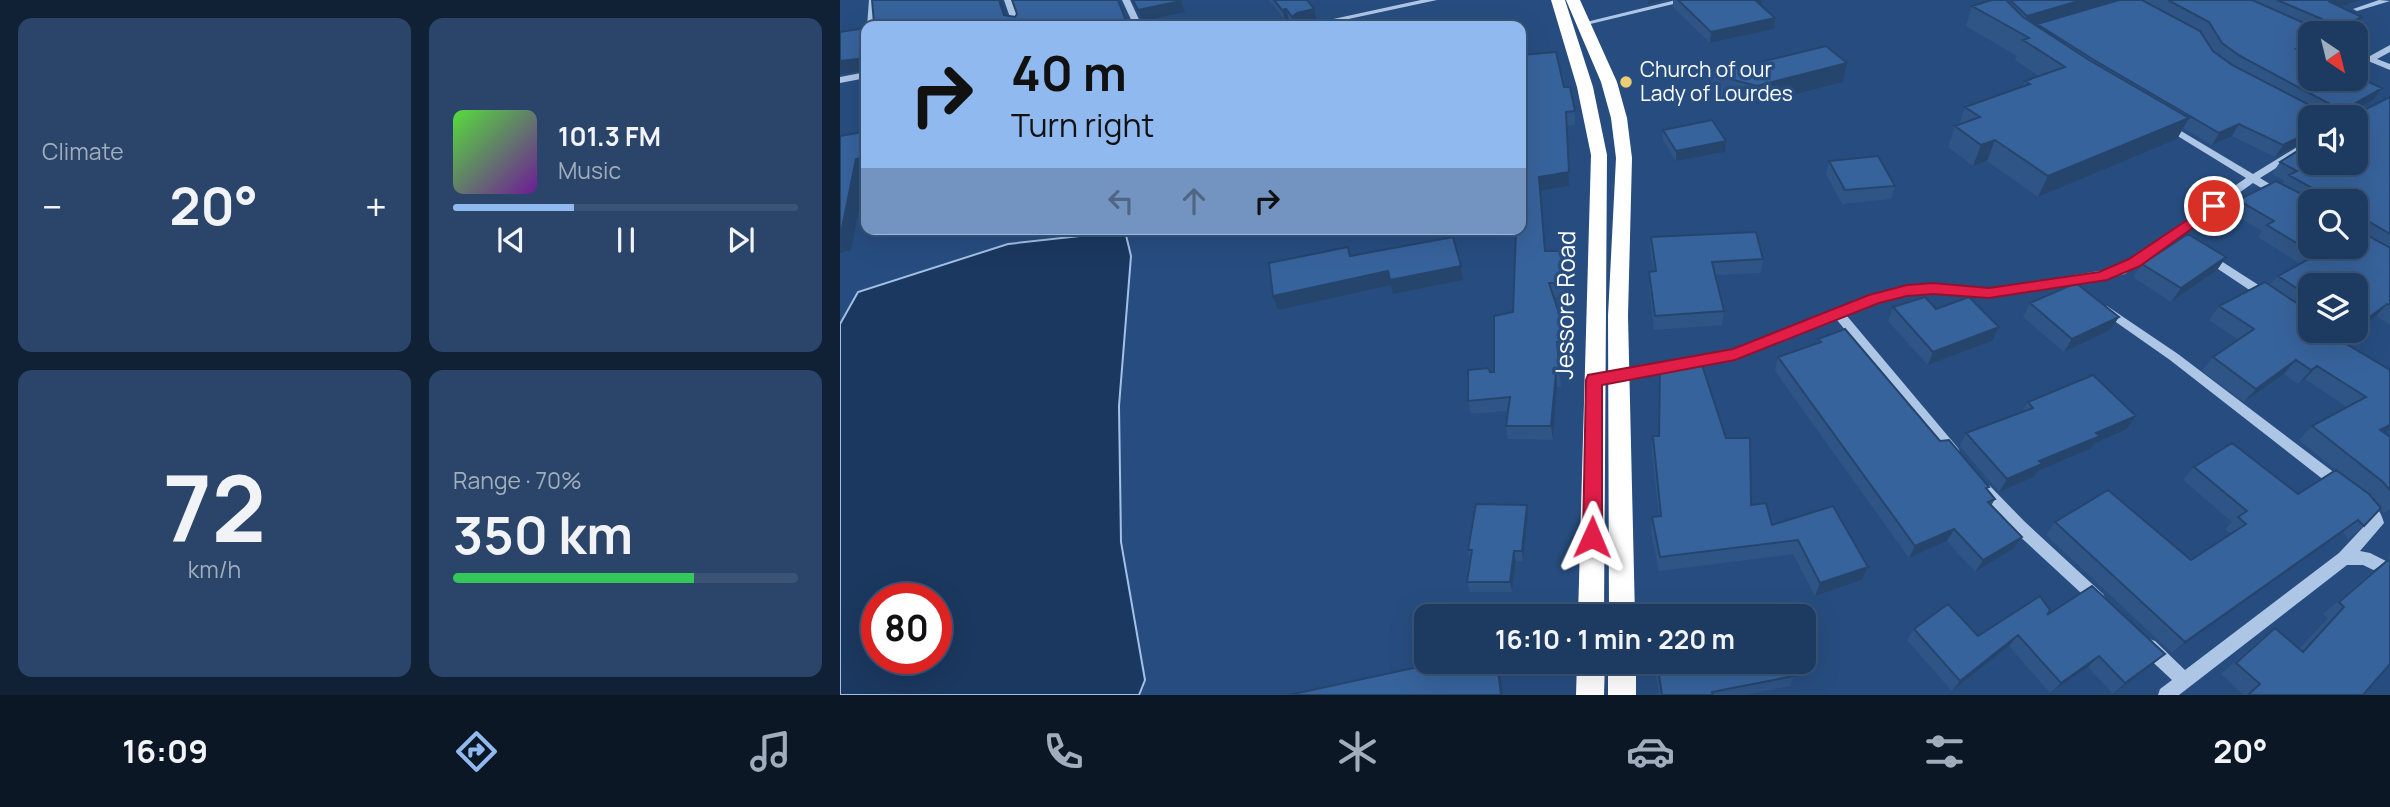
<!DOCTYPE html>
<meta charset="utf-8">
<style>
body{margin:0;font-family:Manrope,sans-serif;background:#2a4569;color:#f1f3f6;height:100vh;display:flex;flex-direction:column;font-size:26px;white-space:nowrap}
*{box-sizing:border-box;margin:0}
p{font-size:23px;color:#a0adbd}
.icon{flex:none;width:38px;height:38px;fill:none;stroke:currentColor;stroke-width:2;stroke-linecap:round;stroke-linejoin:round}
.map{position:relative;flex:1;overflow:hidden}
.sheet{display:flex;flex-direction:column;gap:18px;padding:18px;background:#102035;width:840px}
.sheet>*{flex:none}
.top-card{position:absolute;left:21px;top:21px;width:665px;height:214px;border-radius:14px;box-shadow:0 7px 28px #0002,0 0 0 2px #3b5475;background:#90b9f0;color:#111;overflow:hidden}
.needle{width:46px;rotate:145deg}
.controls{position:absolute;left:1458px;top:21px;display:grid;gap:14px}
.controls a{display:grid;place-items:center;width:70px;height:70px;border-radius:14px;background:#1d3a60;box-shadow:0 7px 28px #0002,0 0 0 2px #3b5475;font-size:35px}
.speed{position:absolute;left:21px;top:583px;display:flex;gap:14px;font-size:35px;font-weight:700;text-align:center}
.speed>*{display:grid;place-content:center;width:91px;height:91px;border-radius:50%;background:#1d3a60;box-shadow:0 7px 28px #0002,0 0 0 2px #3b5475;line-height:1}
.speed .limit{border:10px solid #d22;background:#fff;color:#111}
.pin{position:absolute;display:grid;place-items:center;width:60px;height:60px;color:#fff;margin:-30px;border:4px solid #fff;border-radius:50%;box-shadow:0 2px 7px #0007}
.me{position:absolute;width:77px;margin:-38px;rotate:1deg;stroke-linejoin:round;filter:drop-shadow(0 0 5px #0008)}
.turn{display:flex;align-items:center;gap:24px;height:147px;padding:0 35px;font-size:32px}
.turn .icon{width:91px;height:91px;stroke-width:2.5}
.turn b{display:block;font-size:49px;line-height:60px}
.lanes{display:flex;align-items:center;height:66px;padding:0 35px;background:#0003;justify-content:center;gap:35px;direction:ltr}
.lanes .off{opacity:.35}
.big{font-size:52px;font-weight:700;line-height:1.1}
.sheet .widget{flex:1;display:flex;flex-direction:column;justify-content:center;gap:10px;min-width:0;padding:0 24px;border-radius:14px;background:#2a4569}
.sheet .dial{align-items:center;gap:0}
.dial b{font-size:91px;line-height:1}
.song{display:flex;align-items:center;gap:21px}
.cover{width:84px;height:84px;border-radius:10px;background:linear-gradient(135deg,hsl(110 70% 55%),hsl(280 70% 35%))}
.played{height:7px;border-radius:4px;background:linear-gradient(90deg,#90b9f0 35%,#3b5475 35%)}
.keys{display:flex;justify-content:space-around;direction:ltr}
.heat{display:flex;justify-content:space-between;align-items:center;font-size:38px;direction:ltr}
.charge{height:10px;border-radius:5px;background:linear-gradient(90deg,#34c759 70%,#3b5475 0)}
.sheet .tiles{flex:1;display:grid;gap:18px;grid-template-columns:repeat(2,1fr)}
.trip{position:absolute;left:574px;top:604px;width:402px;height:70px;border-radius:14px;background:#1d3a60;box-shadow:0 7px 28px #0002,0 0 0 2px #3b5475;font-weight:700;line-height:70px;text-align:center}
.tabs{display:flex;height:112px;justify-content:space-around;align-items:center;background:#0c1726;color:#a0adbd}
.tabs .icon{width:49px;height:49px}
.tabs .current{color:#90b9f0}
.tabs b{font-size:32px;color:#f1f3f6}
main{display:flex;flex:1;min-height:0}
.map>svg:first-child{display:block}
.water{fill:#1b3860;stroke:#a2c1e6;stroke-width:2;fill-rule:evenodd}
.lines{fill:none;stroke-linecap:round;stroke-linejoin:round}
.minor{fill:#aec6e6;fill-rule:evenodd}
.highway{fill:#fff;fill-rule:evenodd}
.wall{fill:#2f5586;fill-rule:evenodd}
.shaded-wall{fill:#26456d}
.building{fill:#37639c;stroke:#26456d;stroke-width:2}
.route{fill:#e11d48;stroke:#92132f;stroke-width:2}
.poi-dot{fill:#eecc73;stroke:#274d80;stroke-width:2.5}
.labels{text-anchor:middle;stroke-width:7;stroke-linejoin:round;paint-order:stroke}
.far-poi-label{font-size:21px;fill:#fff;stroke:#274d80;text-anchor:start}
.street-label{font-size:24px;fill:#fff;stroke:#274d80}
</style>
<main>
<section class="sheet">
<div class="tiles">
<div class="widget"><p>Climate</p>
<div class="heat"><a>−</a><b class="big">20°</b><a>+</a></div>
</div>
<div class="widget">
<div class="song"><i class="cover"></i><div><b>101.3 FM</b><p>Music</p></div></div>
<div class="played"></div>
<div class="keys"><svg class="icon" aria-label="previous" viewBox="0 0 24 24"><path d="M18 5L8 12l10 7zM5 5v14"/></svg><svg class="icon" aria-label="pause" viewBox="0 0 24 24"><path d="M8 5v14M16 5v14"/></svg><svg class="icon" aria-label="next" viewBox="0 0 24 24"><path d="M6 5l10 7-10 7zM19 5v14"/></svg></div>
</div>
<div class="widget dial"><b>72</b><p>km/h</p></div>
<div class="widget"><p>Range · 70%</p><b class="big">350 km</b><div class="charge"></div></div>
</div>
</section>
<div class="map">
<svg width="1550" height="695" viewBox="0 0 1550 695">
<rect width="100%" height="100%" fill="#274d80"/>
<path class="water" d="M285,231L291,256L279,406L281,542L305,680L299,695H0V324L18,292L168,244ZM37,598H96V658H37Z"/>
<g class="lines">
<path class="minor" d="M29,0H37L35,26H27Z
M164,0H172L181,26H173Z
M282,0H290L302,26H294Z
M581,0H597L476,26H461Z
M836,0H850L742,26L738,24Z
M1539,0L1550,1L1517,11L1513,9Z
M1550,45V52L1537,59L1550,64V70L1516,56V51L1530,56Z
M26,72V78L0,83V77Z
M1326,122L1413,174L1467,141L1470,140V147L1420,178L1443,192V196H1435L1413,183L1285,274L1261,280L1149,297L1093,292L1053,298L1007,316L1118,448L1120,452L1118,456L1113,458L1108,456L997,320L896,359L754,385L750,383L748,380L750,377L754,375L894,350L1051,290L1093,284L1149,289L1277,268L1406,178L1323,127V123Z
M1367,252L1431,293L1433,296L1431,299H1423L1363,259L1361,256L1363,253Z
M1267,306L1338,354L1504,480L1506,484L1504,488L1499,490L1494,488L1330,360L1263,313L1261,310Z
M1145,484L1150,486L1184,521L1263,594L1266,599L1263,604L1258,606L1253,604L1174,531L1140,494L1138,490L1140,486Z
M1524,498C1535,502 1541,512 1544,523L1520,551L1530,553L1550,563V578L1523,565H1507L1339,695H1318L1320,689L1332,680L1303,653L1301,647L1303,641L1309,639L1315,641L1345,670L1499,553L1529,521L1517,504L1519,500Z"/>
<path class="highway" d="M711,0H725L753,87L767,155L764,616H738L751,155L737,87Z
M726,0H740L777,82L787,118L792,158L788,316L795,616H769L768,316L776,158L771,118L761,82Z
M737,662H765L764,695H736Z
M768,662H796V695H768Z"/>
</g>
<path class="wall" d="M429,0H467L474,9L477,20L460,23L458,26H454L449,19L445,20Z
M833,0H922V6L934,29L870,43L833,7Z
M1175,0L1193,24L1197,26V24L1302,0H1521L1501,7L1522,17L1514,28L1503,33H1470V50L1465,53L1542,88L1533,100L1520,108L1524,110L1550,97V325L1536,316L1504,339L1501,338L1499,340L1544,433L1550,437V509L1544,513L1540,509L1524,526L1508,539L1503,532L1332,653L1206,535L1215,522L1351,560L1390,534L1385,529L1392,522L1343,480L1354,467L1458,494L1496,470L1459,440L1472,426L1507,407L1465,379L1458,384L1444,374L1404,402L1362,371L1373,357L1399,340L1369,320L1379,306L1430,285L1438,276L1460,264L1418,237L1422,231L1390,212L1398,200L1442,184L1445,181L1432,174L1440,162L1516,163L1470,117V139L1435,157L1392,136L1372,145L1343,128L1337,139L1198,197L1147,161L1133,166L1108,147L1115,126L1119,125L1125,107L1183,87L1185,81L1199,76L1175,60L1177,56L1126,26L1132,6L1170,5L1171,1ZM1362,33L1363,34L1374,52L1373,51ZM1470,201H1516L1470,247ZM1470,285H1516V331H1470Z
M681,55L724,87L735,111V125L727,126L729,186L700,191L705,251L726,265V297H713L728,340V354L718,356L721,387H717L713,440L668,439L666,426L668,411L631,414L628,401L650,372H654L673,312L676,230L656,231L655,229H681L682,127L681,119Z
M1007,63L1003,82L915,105L870,93L871,74Z
M823,130L885,152L836,161L823,140Z
M989,161L1055,186L1051,199L1002,204L986,174Z
M811,237L923,259L921,273L875,275L884,311L882,325L814,330L809,285V272H814L810,250Z
M1386,257L1377,270L1331,302L1293,277L1302,264Z
M1190,303L1279,317L1270,330L1224,352L1183,317Z
M1053,307L1096,309L1159,327L1152,341L1088,365L1048,321Z
M978,339L1100,441L1149,487L1147,489L1155,499L1151,506L1182,537L1173,549L1135,572L1107,541L1069,558L935,371L938,357L977,344Z
M820,367L886,438L911,505L932,525L1028,567L1022,580L975,596L953,554L819,571L811,532L812,517H819L812,451L813,436H818Z
M1188,402L1296,416L1287,429L1255,443L1250,449L1198,471L1194,477L1159,492L1120,446L1126,433L1182,412Z
M688,516L683,561H676L672,592H630L627,582L630,560L628,550Z
M1550,556V668L1548,666L1523,695H1404L1381,674L1420,639L1435,628L1459,649L1488,618L1483,614L1531,572L1548,560L1549,561L1547,558Z
M1207,615L1325,654L1273,694L1248,667L1210,693L1169,646L1112,691L1067,640L1074,629L1138,636Z
M814,662H950L954,676L950,686L905,695H819Z"/>
<path class="shaded-wall" d="M159,0H162L170,26L164,15Z
M808,0H825L808,4Z
M913,0H922L921,8Z
M1242,0H1276L1183,27L1187,16Z
M1496,0H1521L1483,13L1490,2Z
M341,1L345,12L303,21L298,10Z
M446,9L449,19L445,20L442,10Z
M474,9L477,20L460,23L458,26H455L452,17L457,13Z
M1522,17L1514,28L1503,33H1488Z
M935,18L934,29L870,43L871,32Z
M1470,42V50L1449,60L1456,49Z
M26,58V71L0,74V61Z
M1007,63L1003,82L915,105L917,86Z
M1542,88L1533,100L1505,116L1514,104Z
M726,112L729,186L700,191L699,177Z
M1349,118L1337,139L1198,197L1208,176Z
M1399,124L1392,136L1372,145L1379,133Z
M1470,132V139L1435,157L1443,145Z
M1155,140L1147,161L1133,166L1141,145Z
M886,141L885,152L836,161V151Z
M26,157V171L11,250L0,253V238L16,159Z
M1386,257L1377,270L1331,302L1341,288Z
M621,266L623,280L553,294L551,285L438,310L433,296L548,271Z
M1547,304L1536,316L1504,339L1512,331H1516V327Z
M1279,317L1270,330L1224,352L1232,339Z
M1159,327L1152,341L1088,365L1093,352Z
M728,340V354L718,356L717,342Z
M1456,360L1444,374L1404,402L1416,389Z
M1477,366L1465,379L1458,384L1471,370Z
M716,373L717,387L713,440L711,426Z
M1296,416L1287,429L1255,443L1250,449L1198,471L1194,477L1159,492L1167,479L1199,461L1256,433Z
M1550,425V429L1525,443L1540,430Z
M687,505L688,516L683,561L682,551Z
M1518,520L1503,532L1332,653L1345,642Z
M1114,529L1107,541L1069,558L1075,546Z
M1182,537L1173,549L1135,572L1143,560Z
M674,551L676,561L672,592L670,582Z
M1028,567L1022,580L975,596L980,583Z
M1178,635L1169,646L1112,691L1120,681Z
M1325,654L1312,665L1273,694L1285,683Z
M1259,656L1248,667L1210,693L1221,683Z
M657,662H658L660,669L663,695H661Z"/>
<path class="building" d="M32,0H159L164,15L175,17L177,14L172,0H278L288,26H26V58L0,61V32L19,29L34,23Z
M293,0H340L341,1L298,10Z
M434,0H467L474,9L457,13L452,17L446,9L442,10Z
M838,0H915L935,18L871,32Z
M1152,0H1166L1183,17L1249,60L1349,118L1208,176L1155,140L1141,145L1115,126L1140,117L1125,107L1190,84L1185,81L1225,67L1183,40L1189,38L1132,6Z
M1175,0H1242L1187,16L1171,1Z
M1279,0H1302L1360,31L1373,51L1392,65L1477,109L1488,108L1490,104L1400,56L1382,43L1369,22L1328,0H1412L1473,27L1483,23L1482,19L1437,0H1496L1490,2L1522,17L1488,33H1470V42L1456,49L1470,55V79H1516V76L1542,88L1514,104L1524,110L1550,97V234L1528,221H1524L1525,234L1550,248V305L1547,304L1516,327V285H1470V297L1438,276L1476,255L1427,225L1434,221L1398,200L1436,181L1475,201H1470V247H1516V201H1481V193L1449,175L1457,171L1440,162L1470,143V163H1516V117H1470V132L1443,145L1399,124L1379,133L1254,60L1197,24Z
M986,46L1007,63L917,86L871,74Z
M716,52L724,87H730L735,111L726,112L729,172L699,177L705,251H725L726,283H709L728,340L717,342L720,373H716L711,426H666L670,397L628,401V370L648,368L650,372H654V316L673,312L676,229H681V127H682L681,114V55Z
M872,120L886,141L836,151L823,130Z
M26,130V157L16,159L0,238V136L17,133Z
M1038,156L1055,186L1005,190L989,161Z
M916,232L923,259L872,262L884,311L815,316L809,272L816,271L811,237Z
M1348,234L1386,257L1341,288L1302,264Z
M613,237L621,266L550,280L548,271L433,296L429,263L508,247L510,256Z
M1425,282L1470,312V331H1498L1504,335L1498,339L1550,370V425L1540,430L1550,437V490L1543,482L1472,426L1526,397L1477,366L1471,370L1456,360L1416,389L1373,357L1414,329L1379,306Z
M1236,283L1279,317L1232,339L1190,303Z
M1085,297L1096,309L1129,297L1159,327L1093,352L1053,307Z
M1005,329L1100,441L1109,440L1149,487L1146,488L1155,499L1148,502L1182,537L1143,560L1114,529L1075,546L938,357L981,342L978,339Z
M861,362L886,438H910L911,505L926,503L932,525L993,506L1028,567L980,583L958,540L820,557L812,517L821,516L813,436H819L820,367Z
M1253,375L1296,416L1256,433L1260,436L1199,461L1202,464L1167,479L1126,433L1193,408L1188,402Z
M1392,443L1458,494L1496,470L1529,494L1541,508L1524,526L1518,520L1345,642L1215,522L1268,490L1351,560L1406,524L1398,517L1407,511L1354,467Z
M636,504L687,505L682,551H674L670,582H627L632,550H628Z
M1548,560L1550,561V664L1523,695H1408L1420,684L1396,663L1435,628L1463,652L1504,607L1499,602Z
M1252,586L1325,654L1285,683L1259,656L1221,683L1178,635L1120,681L1074,629L1108,604L1138,636L1200,596L1210,610L1207,615Z
M601,662H657L661,695H449Z
M817,662H950L954,676L872,692L873,695H822Z"/>
<path class="route" d="M1374,202L1381,206L1379,209L1300,266L1267,280L1149,298L1093,294L1067,296L1039,303L895,360L762,385V537L759,543L752,546L745,543L743,537L746,380L748,375L893,349L1029,295L1067,285L1093,283L1149,288L1259,272L1289,259Z"/>
<circle class="poi-dot" cx="786" cy="82" r="7"/>
<g class="labels">
<g class="far-poi-label">
<text x="800" y="77">Church of our<tspan x="800" dy="24">Lady of Lourdes</tspan></text>
</g>
<g class="street-label">
<text transform="translate(726 305) rotate(-89)" y="8">Jessore Road</text>
</g>
</g>
</svg>
<div class="controls">
<a><svg class="needle" viewBox="-14 -14 28 28"><path d="M0-13l5 13h-10z" fill="#e53935"/><path d="M0 13l5-13h-10z" fill="#a0adbd"/></svg></a>
<a><svg class="icon" aria-label="sound" viewBox="0 0 24 24"><path d="M4 9h4l5-4v14l-5-4H4zM17 9q2 3 0 6"/></svg></a>
<a><svg class="icon" aria-label="search" viewBox="0 0 24 24"><circle cx="10" cy="10" r="6"/><path d="M15 15l6 6"/></svg></a>
<a><svg class="icon" aria-label="layers" viewBox="0 0 24 24"><path d="M12 4l9 5-9 5-9-5zM3 14l9 5 9-5"/></svg></a>
</div>
<div class="speed"><div class="limit">80</div></div>
<div class="pin" style="left:1374px;top:206px;background:#d93025"><svg class="icon" aria-label="arrive" viewBox="0 0 24 24"><path d="M6 21V4h12l-3 4 3 4H6"/></svg></div>
<svg class="me" style="left:752px;top:537px" viewBox="-20 -20 40 40"><path d="M0-17L14 15 0 8-14 15z" fill="#e11d48" stroke="#fff" stroke-width="4"/></svg>
<div class="trip">16:10 · 1 min · 220 m</div>
<div class="top-card">
<div class="turn"><svg class="icon" aria-label="right" viewBox="0 0 24 24"><path d="M7 20v-9h11M14 6l5 5-5 5"/></svg><div><b>40 m</b>Turn right</div></div>
<div class="lanes"><svg class="icon off" aria-label="left" viewBox="0 0 24 24"><path d="M17 20v-9H6M10 6l-5 5 5 5"/></svg><svg class="icon off" aria-label="ahead" viewBox="0 0 24 24"><path d="M12 20V5M6 11l6-6 6 6"/></svg><svg class="icon" aria-label="right" viewBox="0 0 24 24"><path d="M7 20v-9h11M14 6l5 5-5 5"/></svg></div>
</div>
</div>
</main>
<nav class="tabs">
<b>16:09</b>
<svg class="icon current" aria-label="directions" viewBox="0 0 24 24"><path d="M12 3l9 9-9 9-9-9zM9 14v-3h6M13 9l2 2-2 2"/></svg>
<svg class="icon" aria-label="music" viewBox="0 0 24 24"><path d="M9 18V5l10-2v13"/><circle cx="6" cy="18" r="3"/><circle cx="16" cy="16" r="3"/></svg>
<svg class="icon" aria-label="phone" viewBox="0 0 24 24"><path d="M5 4h4l2 5-3 2q2 4 5 5l2-3 5 2v4C11 20 4 13 5 4z"/></svg>
<svg class="icon" aria-label="climate" viewBox="0 0 24 24"><path d="M12 3v18M4 7l16 10M4 17L20 7"/></svg>
<svg class="icon" aria-label="car" viewBox="0 0 24 24"><path d="M5 17H2v-5l4-1 3-4h7l3 4 3 1v5h-3M9 17h6M6 11h13"/><circle cx="7" cy="17" r="2"/><circle cx="17" cy="17" r="2"/></svg>
<svg class="icon" aria-label="filters" viewBox="0 0 24 24"><path d="M4 7h16M4 17h16"/><circle cx="9" cy="7" r="2"/><circle cx="15" cy="17" r="2"/></svg>
<b>20°</b>
</nav>
